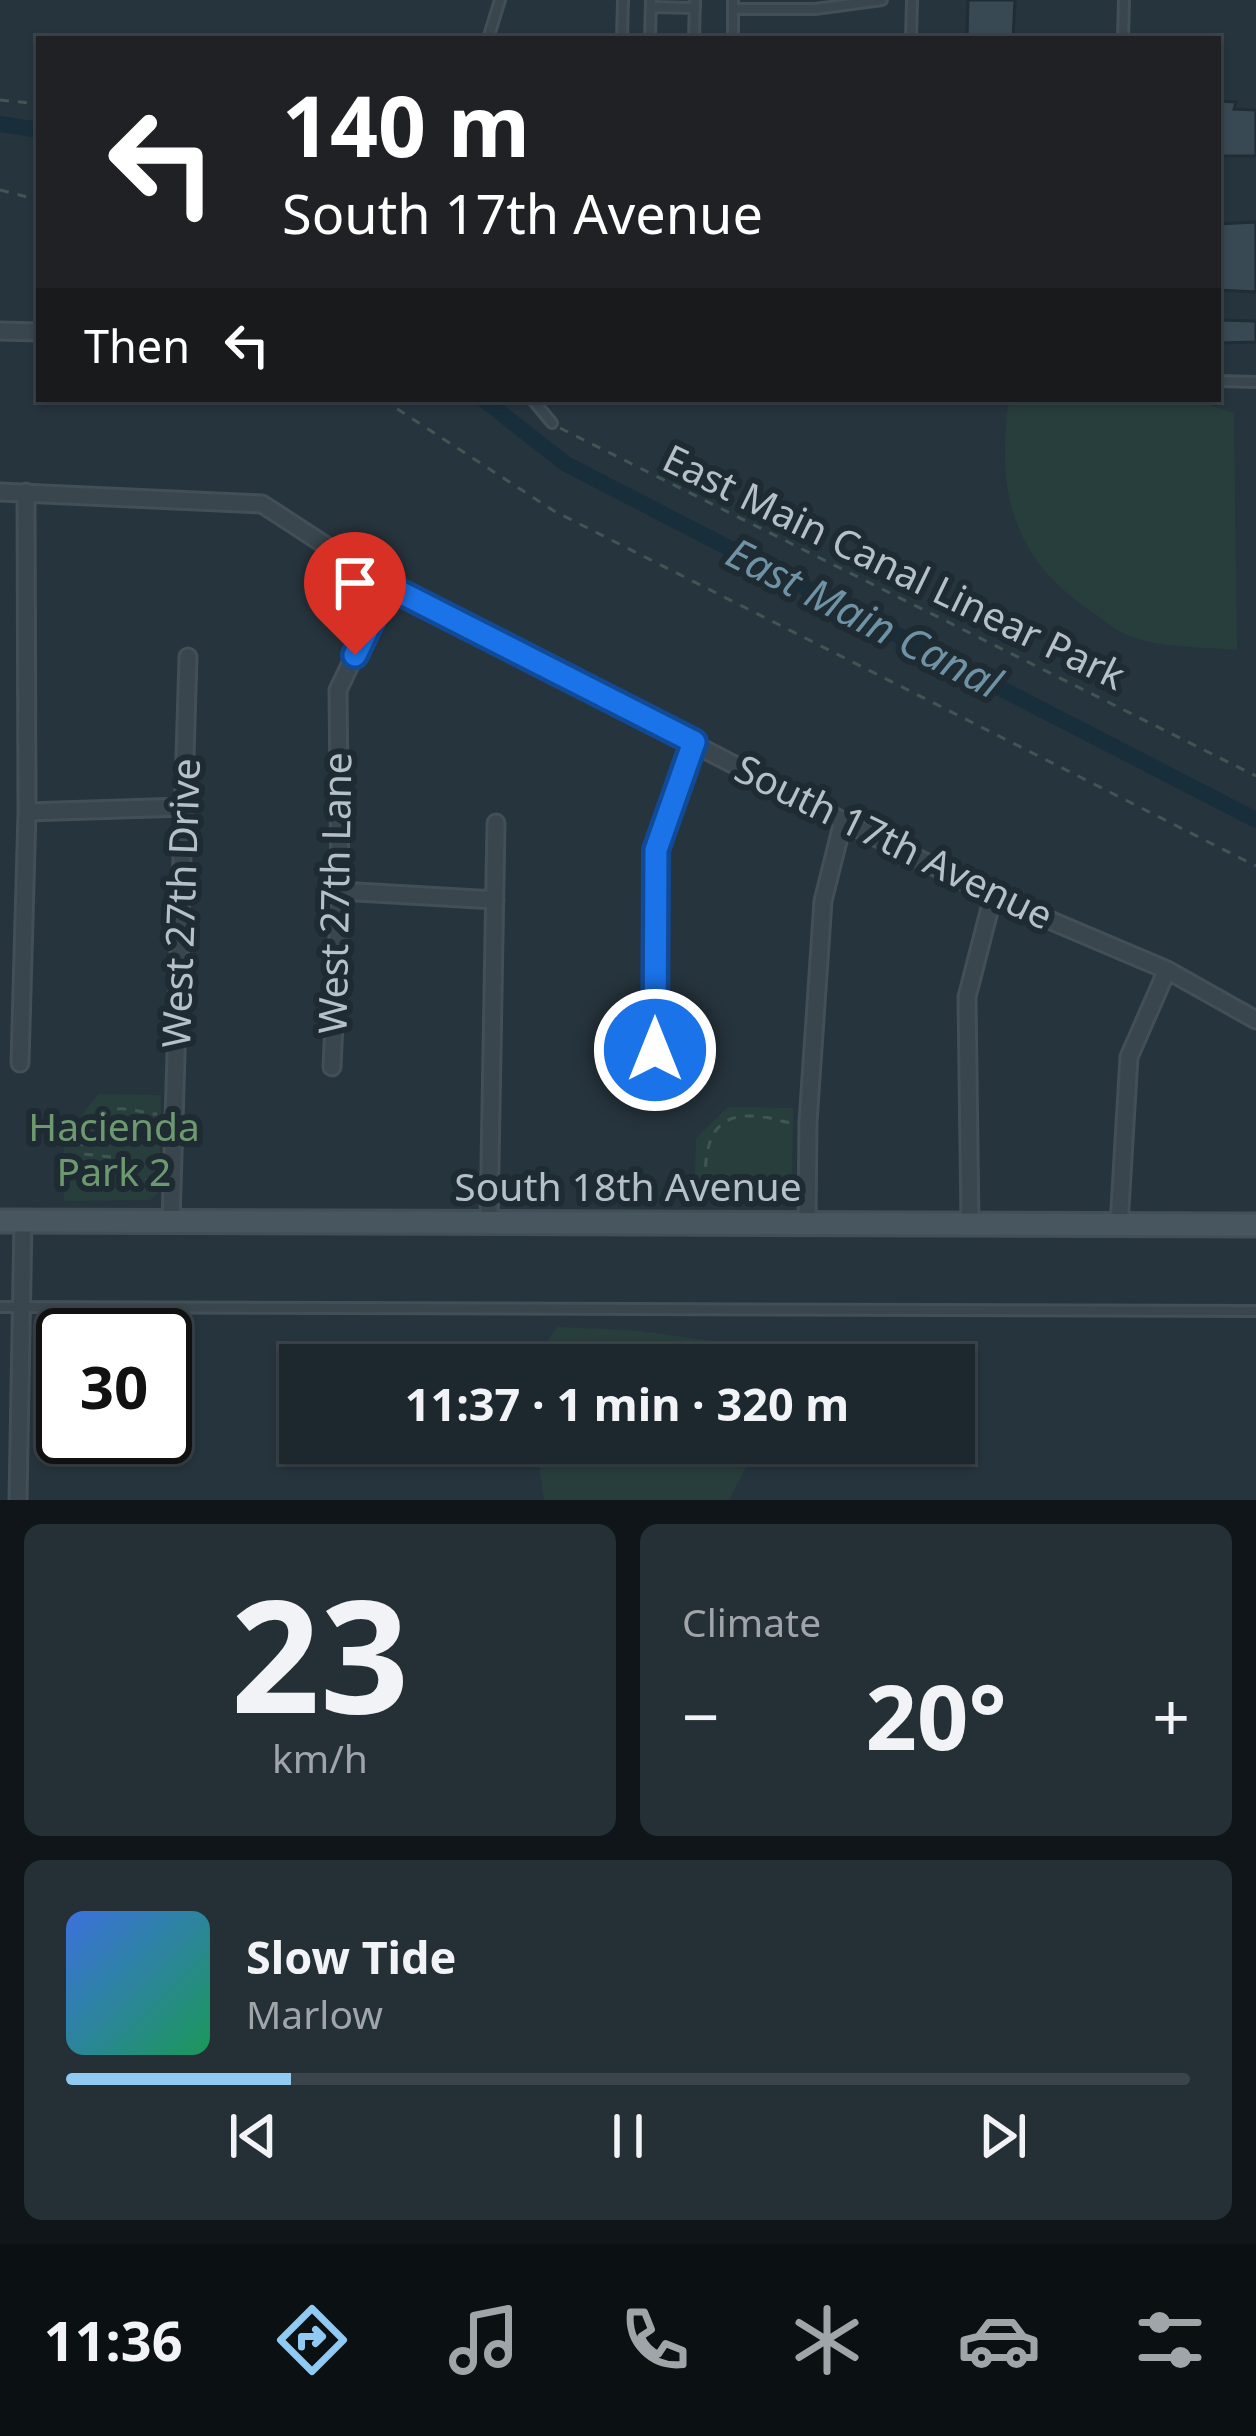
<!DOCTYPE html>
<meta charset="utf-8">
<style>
body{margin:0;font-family:"Noto Sans",sans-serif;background:#252f36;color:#f1f3f6;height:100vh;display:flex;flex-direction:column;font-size:45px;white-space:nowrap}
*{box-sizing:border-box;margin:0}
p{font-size:39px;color:#a0a5aa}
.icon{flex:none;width:66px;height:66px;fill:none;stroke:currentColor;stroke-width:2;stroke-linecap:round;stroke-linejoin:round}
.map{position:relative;height:1500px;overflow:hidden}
.side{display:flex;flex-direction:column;gap:24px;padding:24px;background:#0f1519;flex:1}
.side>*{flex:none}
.top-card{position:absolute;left:36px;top:36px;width:1185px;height:366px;border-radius:0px;box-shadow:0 3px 9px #0004,0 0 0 3px #3a444a;background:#202124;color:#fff;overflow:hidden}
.speed{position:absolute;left:36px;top:1308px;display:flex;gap:24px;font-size:60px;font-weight:700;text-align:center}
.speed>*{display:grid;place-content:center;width:156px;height:156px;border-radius:50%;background:#1c272e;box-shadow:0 3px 9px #0004,0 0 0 3px #3a444a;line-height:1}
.speed .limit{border:6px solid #111;border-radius:18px;background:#fff;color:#111}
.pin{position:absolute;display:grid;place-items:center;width:102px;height:102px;color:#fff;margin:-123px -51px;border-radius:50% 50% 50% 0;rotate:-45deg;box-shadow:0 0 12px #0007}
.pin .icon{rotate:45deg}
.me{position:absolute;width:132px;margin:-66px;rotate:0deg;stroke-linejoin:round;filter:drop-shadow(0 0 9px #0008)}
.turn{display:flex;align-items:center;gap:42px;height:252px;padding:0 48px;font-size:54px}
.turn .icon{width:156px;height:156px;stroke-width:2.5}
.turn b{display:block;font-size:84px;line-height:102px}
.then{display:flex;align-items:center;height:114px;padding:0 48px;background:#0003;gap:24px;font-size:45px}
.big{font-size:90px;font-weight:700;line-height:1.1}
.side .card{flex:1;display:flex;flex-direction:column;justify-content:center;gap:18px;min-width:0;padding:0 42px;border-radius:18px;background:#252f36}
.side .dial{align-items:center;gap:0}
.dial b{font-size:156px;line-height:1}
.song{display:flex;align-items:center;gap:36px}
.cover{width:144px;height:144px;border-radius:18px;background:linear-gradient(135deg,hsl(220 70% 55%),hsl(150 70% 35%))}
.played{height:12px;border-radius:6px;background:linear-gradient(90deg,#90caf3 20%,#3a444a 20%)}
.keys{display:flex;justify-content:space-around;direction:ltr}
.heat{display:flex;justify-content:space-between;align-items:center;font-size:66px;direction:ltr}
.side .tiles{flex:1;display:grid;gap:24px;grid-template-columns:1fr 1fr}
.card:last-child{grid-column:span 2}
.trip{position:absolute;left:279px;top:1344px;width:696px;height:120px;border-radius:0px;background:#1c272e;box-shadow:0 3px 9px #0004,0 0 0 3px #3a444a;font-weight:700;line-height:120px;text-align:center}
.tab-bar{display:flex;height:192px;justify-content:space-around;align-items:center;background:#0b1012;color:#a0a5aa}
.tab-bar .icon{width:84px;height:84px}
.tab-bar .active{color:#90caf3}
.tab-bar b{font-size:54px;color:#f1f3f6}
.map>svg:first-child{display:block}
.green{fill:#283e3c}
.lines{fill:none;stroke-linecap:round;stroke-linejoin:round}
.canal{stroke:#192e3b;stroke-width:16}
.building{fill:#384953;stroke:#202d34;stroke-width:3}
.lane-casing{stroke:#424f56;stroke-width:14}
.street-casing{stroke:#424f56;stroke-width:21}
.secondary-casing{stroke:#424f56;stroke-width:27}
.path{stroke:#405653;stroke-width:3;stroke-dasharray:9 9;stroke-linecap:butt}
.lane{stroke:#39464d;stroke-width:8}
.street{stroke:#39464d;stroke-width:15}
.secondary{stroke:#485660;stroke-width:21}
.route-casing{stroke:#114b97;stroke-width:30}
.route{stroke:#1a73e8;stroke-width:21}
.labels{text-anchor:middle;stroke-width:12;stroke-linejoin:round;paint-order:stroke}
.street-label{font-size:39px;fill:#b5c0c8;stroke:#1e2b32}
.park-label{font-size:39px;fill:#6e986f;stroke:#1e2b32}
.water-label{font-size:42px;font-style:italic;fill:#7092a5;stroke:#1e2b32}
</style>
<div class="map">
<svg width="1256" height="1500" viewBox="0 0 1256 1500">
<rect width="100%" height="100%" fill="#26343d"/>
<path class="green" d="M1009,399H1191L1234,413L1237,650C1202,647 1158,648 1127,635C1113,629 1100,617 1088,609C1011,557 996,487 1009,399Z
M98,1094L161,1095L160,1191L150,1200L64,1201V1138Z
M728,1107L793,1108L792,1192L781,1202H694L696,1138Z
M557,1327L631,1330L774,1349L773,1365H530Z
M536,1443H758L729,1500H544Z"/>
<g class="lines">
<path class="canal" d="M0,124L39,130
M483,399L566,464L1256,820"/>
</g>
<path class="building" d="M968,0H1015L1013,39H967Z
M1218,101L1236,102L1234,109L1256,110V156H1218Z
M1256,222V292L1218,290V224Z
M1218,320L1256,321V342L1219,343Z"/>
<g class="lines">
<g class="lane-casing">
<path id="lane" d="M651,7L695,8
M733,9H815L882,0
M1123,38L1124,0
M488,39L500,0
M622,39L623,0
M650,39L651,0
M694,39L695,0
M733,39V0
M911,39L912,0
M1218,381L1256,382
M532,399L552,423
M0,1307L1256,1311"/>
</g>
<g class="street-casing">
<path id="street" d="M0,331L39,332
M0,492L262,504L388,586L843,821L993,896L1167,970L1256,1020
M27,812L184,807
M340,891L495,900
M655,1050L656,849L694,742
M20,1063L27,812L26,492
M332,1067L340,891L338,690L388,586
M171,1221L188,657
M489,1222L496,823
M807,1224L808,1122L823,901L843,821
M970,1224L967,997L993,896
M1119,1225L1129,1057L1167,970
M18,1500L23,1221"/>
</g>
<g class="secondary-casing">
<path id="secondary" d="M0,1221L1256,1225"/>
</g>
<path class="path" d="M0,100L39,104
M0,190L39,200
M382,399L554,511L1256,866
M560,428L1256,776
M154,1182L125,1172L119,1158L84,1154L81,1146C90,1128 98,1107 125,1109C136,1109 145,1114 157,1114
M705,1203C705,1158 701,1108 763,1117C773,1118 782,1122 792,1123"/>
<use href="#lane" class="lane"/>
<use href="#street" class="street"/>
<use href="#secondary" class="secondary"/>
</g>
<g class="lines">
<g class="route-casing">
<path id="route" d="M355,655L388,586L694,742L656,850L655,1050"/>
</g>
<use href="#route" class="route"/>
</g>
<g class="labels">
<g class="street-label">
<text transform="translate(894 567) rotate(26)" y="14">East Main Canal Linear Park</text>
<text transform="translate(894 842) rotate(26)" y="14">South 17th Avenue</text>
<text transform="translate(335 893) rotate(-89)" y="14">West 27th Lane</text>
<text transform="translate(181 903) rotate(-88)" y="14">West 27th Drive</text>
<text x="628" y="1201">South 18th Avenue</text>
</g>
<g class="park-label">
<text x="114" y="1141">Hacienda<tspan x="114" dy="45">Park 2</tspan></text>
</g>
<g class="water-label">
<text transform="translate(864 618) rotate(27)" y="15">East Main Canal</text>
</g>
</g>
</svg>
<div class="speed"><div class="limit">30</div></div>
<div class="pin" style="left:355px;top:655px;background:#d93025"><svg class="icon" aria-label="arrive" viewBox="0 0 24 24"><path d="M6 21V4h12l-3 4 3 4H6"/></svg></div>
<svg class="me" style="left:655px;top:1050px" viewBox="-20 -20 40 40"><circle r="17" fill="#1a73e8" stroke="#fff" stroke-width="3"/><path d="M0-11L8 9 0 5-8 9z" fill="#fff"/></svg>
<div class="trip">11:37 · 1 min · 320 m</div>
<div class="top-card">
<div class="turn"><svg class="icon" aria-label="left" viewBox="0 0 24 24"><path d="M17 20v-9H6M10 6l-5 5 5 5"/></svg><div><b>140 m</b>South 17th Avenue</div></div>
<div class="then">Then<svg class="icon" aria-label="left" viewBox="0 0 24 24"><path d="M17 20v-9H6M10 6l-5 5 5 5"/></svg></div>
</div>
</div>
<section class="side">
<div class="tiles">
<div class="card dial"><b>23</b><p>km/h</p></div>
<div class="card"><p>Climate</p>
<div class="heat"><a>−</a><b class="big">20°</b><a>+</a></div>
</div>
<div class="card">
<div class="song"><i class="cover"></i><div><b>Slow Tide</b><p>Marlow</p></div></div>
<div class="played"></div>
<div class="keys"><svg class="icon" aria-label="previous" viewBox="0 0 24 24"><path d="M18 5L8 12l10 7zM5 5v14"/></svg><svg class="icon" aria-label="pause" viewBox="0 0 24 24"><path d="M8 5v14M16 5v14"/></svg><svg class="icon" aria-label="next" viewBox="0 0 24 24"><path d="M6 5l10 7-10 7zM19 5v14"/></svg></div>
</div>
</div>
</section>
<nav class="tab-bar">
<b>11:36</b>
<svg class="icon active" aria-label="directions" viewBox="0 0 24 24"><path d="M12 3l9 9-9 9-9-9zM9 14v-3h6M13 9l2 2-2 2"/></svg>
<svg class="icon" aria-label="music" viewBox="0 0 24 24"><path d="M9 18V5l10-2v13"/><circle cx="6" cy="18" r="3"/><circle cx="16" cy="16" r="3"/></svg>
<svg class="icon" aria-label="phone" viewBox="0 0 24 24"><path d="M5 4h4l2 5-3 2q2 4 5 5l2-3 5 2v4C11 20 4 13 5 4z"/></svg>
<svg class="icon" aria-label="climate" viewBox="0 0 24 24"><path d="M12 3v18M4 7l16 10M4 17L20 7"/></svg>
<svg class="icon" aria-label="car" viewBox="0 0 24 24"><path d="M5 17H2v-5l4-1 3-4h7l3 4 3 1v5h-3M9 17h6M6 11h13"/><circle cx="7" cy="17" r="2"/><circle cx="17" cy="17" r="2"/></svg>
<svg class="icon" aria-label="filters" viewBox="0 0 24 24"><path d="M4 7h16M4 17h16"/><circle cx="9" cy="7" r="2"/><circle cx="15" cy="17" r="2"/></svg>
</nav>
